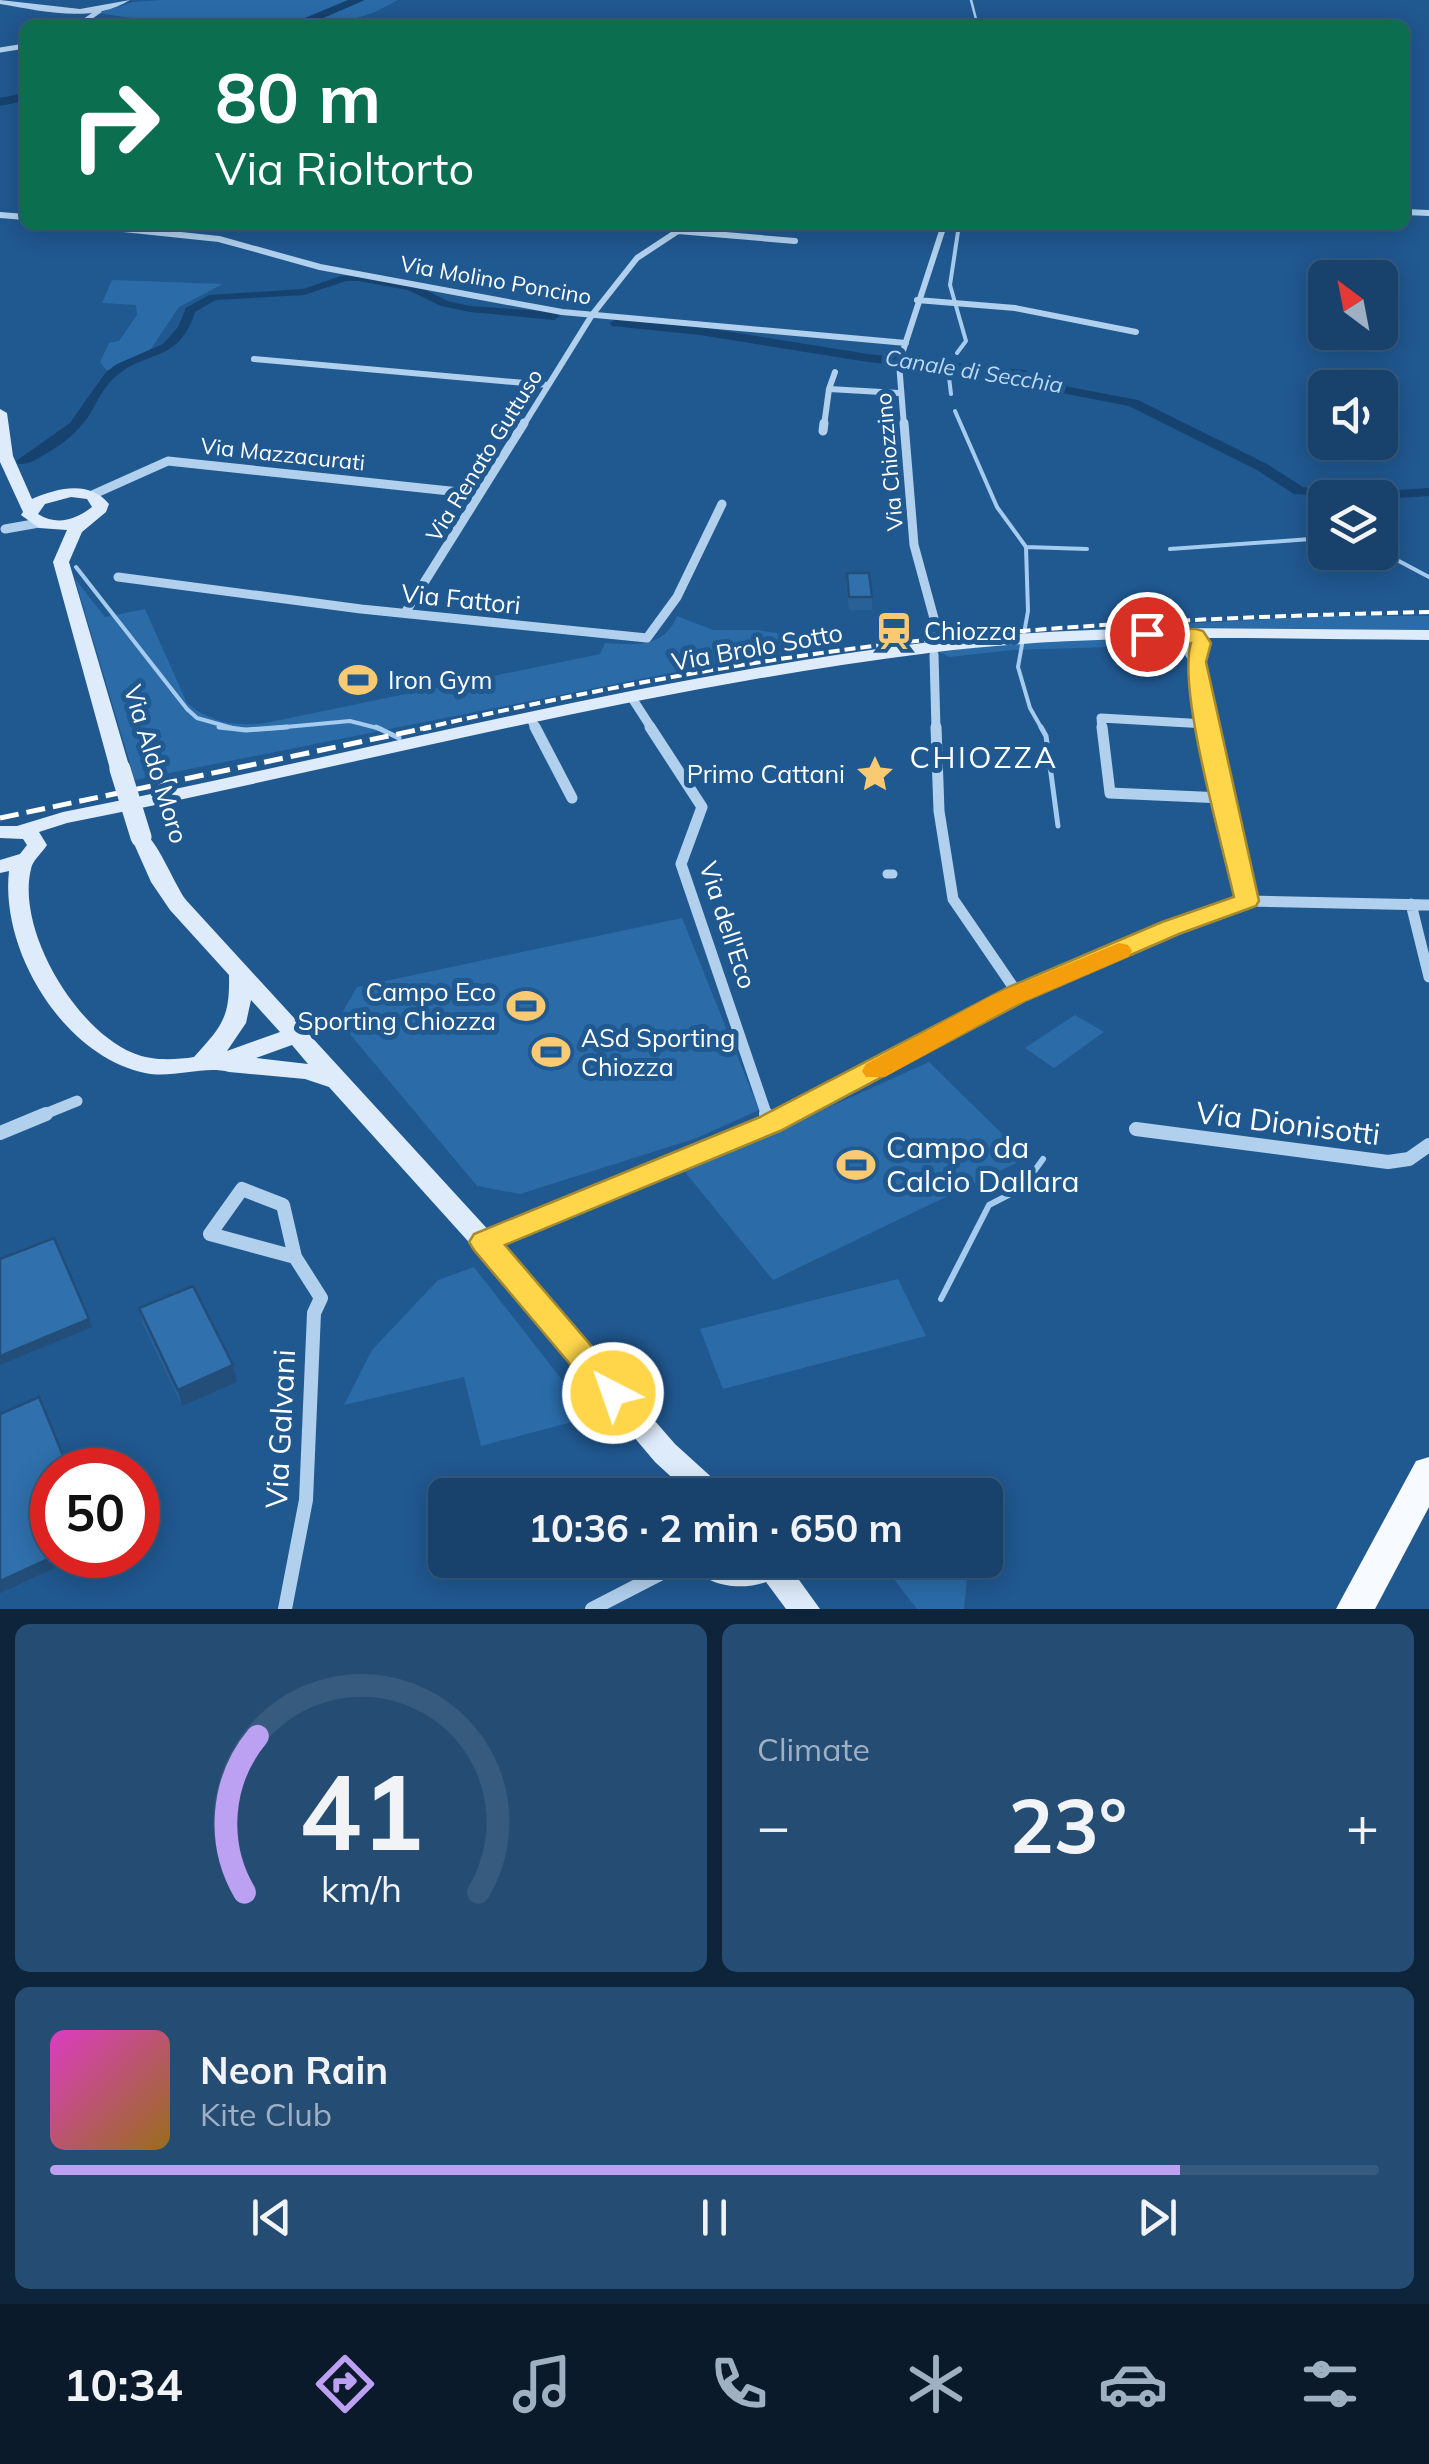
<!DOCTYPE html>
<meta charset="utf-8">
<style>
body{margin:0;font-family:Mulish,sans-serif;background:#254d74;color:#f1f3f6;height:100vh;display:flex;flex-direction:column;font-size:38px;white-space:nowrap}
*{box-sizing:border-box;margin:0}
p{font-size:32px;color:#9fb0c2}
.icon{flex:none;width:55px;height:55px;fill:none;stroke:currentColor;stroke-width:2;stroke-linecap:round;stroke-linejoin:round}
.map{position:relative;height:1609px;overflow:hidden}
.details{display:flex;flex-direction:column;gap:15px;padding:15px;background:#0d243b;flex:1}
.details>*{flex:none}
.top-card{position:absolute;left:20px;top:20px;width:1390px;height:210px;border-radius:15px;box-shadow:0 5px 25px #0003,0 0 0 2px #365b7f;background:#0b6e4f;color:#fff;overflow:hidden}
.needle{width:65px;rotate:328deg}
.controls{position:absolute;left:1308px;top:260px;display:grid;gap:20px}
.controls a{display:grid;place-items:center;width:90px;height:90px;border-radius:15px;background:#18426c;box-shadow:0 5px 25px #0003,0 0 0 2px #365b7f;font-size:50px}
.speed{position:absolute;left:30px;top:1448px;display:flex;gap:20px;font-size:50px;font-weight:700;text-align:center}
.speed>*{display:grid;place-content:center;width:130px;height:130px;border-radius:50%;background:#18426c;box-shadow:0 5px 25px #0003,0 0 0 2px #365b7f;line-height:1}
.speed .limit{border:15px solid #d22;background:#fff;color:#111}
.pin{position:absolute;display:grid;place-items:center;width:85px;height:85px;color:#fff;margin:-42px;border:5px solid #fff;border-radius:50%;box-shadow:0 2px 10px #0007}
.me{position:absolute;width:110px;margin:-55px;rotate:319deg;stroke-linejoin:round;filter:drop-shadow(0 0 8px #0008)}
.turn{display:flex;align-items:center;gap:35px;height:210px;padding:0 30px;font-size:45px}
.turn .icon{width:130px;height:130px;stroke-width:2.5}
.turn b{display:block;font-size:70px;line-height:85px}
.big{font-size:75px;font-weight:700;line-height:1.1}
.details .card{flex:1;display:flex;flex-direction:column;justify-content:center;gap:15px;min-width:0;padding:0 35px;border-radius:15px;background:#254d74}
.details .dial{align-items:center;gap:0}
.dial svg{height:260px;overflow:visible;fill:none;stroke:#365b7f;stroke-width:7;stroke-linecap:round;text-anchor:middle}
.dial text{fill:#f1f3f6;stroke:none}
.song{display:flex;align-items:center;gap:30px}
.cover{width:120px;height:120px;border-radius:15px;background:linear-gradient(135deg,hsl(310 70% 55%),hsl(40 70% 35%))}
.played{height:10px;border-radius:5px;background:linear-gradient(90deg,#bca0f2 85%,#365b7f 85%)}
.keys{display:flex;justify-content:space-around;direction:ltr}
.heat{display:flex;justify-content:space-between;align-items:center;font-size:55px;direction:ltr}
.details .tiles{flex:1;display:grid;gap:15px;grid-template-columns:1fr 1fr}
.card:last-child{grid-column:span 2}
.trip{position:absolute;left:428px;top:1478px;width:575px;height:100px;border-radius:15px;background:#18426c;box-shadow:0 5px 25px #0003,0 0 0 2px #365b7f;font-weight:700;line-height:100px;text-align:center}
.tabs{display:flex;height:160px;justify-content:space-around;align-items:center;background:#0a1a2b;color:#9fb0c2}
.tabs .icon{width:70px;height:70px}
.tabs .active{color:#bca0f2}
.tabs b{font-size:45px;color:#f1f3f6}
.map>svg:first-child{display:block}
.green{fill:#2a6ba8}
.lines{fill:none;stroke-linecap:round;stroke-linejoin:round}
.stream-far3{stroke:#a5cbee;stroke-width:2.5}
.stream-far2{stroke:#a5cbee;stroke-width:4}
.stream-far1{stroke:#a5cbee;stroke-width:5}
.stream{stroke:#a5cbee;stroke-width:6}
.canal{fill:#16426f;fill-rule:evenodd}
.river{fill:#16426f;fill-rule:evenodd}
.minor-tunnel{stroke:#4171a1;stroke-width:9;stroke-dasharray:9 4;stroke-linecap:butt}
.pedestrian{stroke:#b1d0ed;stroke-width:9}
.minor-far4{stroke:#b1d0ed;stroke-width:5}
.minor-far3{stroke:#b1d0ed;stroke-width:6}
.minor-far2{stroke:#b1d0ed;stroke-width:9}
.minor-far1{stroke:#b1d0ed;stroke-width:11}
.minor{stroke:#b1d0ed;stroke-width:14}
.tertiary{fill:#b1d0ed;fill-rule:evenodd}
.secondary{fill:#ddebfa;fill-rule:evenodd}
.primary{fill:#f7faff;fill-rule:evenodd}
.rail-far1{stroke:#fff;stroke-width:4;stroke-dasharray:11 5;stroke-linecap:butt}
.rail{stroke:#fff;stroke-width:5;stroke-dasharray:19 8;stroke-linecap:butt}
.secondary-bridge{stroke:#ddebfa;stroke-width:21}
.wall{fill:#296095}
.shaded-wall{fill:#224e79}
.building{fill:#3070ad;stroke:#224e79;stroke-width:2.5}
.route{fill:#ffd54a;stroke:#a68a30;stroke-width:2.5}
.slow{fill:#f59e0b}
.labels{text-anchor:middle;stroke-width:10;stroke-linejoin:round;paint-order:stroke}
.far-street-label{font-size:22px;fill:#fff;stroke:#205890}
.far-water-label{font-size:22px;font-style:italic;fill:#bdd9f4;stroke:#205890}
.street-label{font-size:25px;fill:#fff;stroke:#205890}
.poi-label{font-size:25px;fill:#fff;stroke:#205890;text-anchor:start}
.quarter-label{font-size:30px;letter-spacing:2.5px;fill:#fff;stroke:#205890}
.near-street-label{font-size:30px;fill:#fff;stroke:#205890}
.near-poi-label{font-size:30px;fill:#fff;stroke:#205890;text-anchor:start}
</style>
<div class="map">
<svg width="1429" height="1609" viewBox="0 0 1429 1609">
<rect width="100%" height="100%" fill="#205890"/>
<path class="green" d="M163,0H398L375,12L335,25H151L158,22L98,13L133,2Z
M112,280L223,284L179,307L150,350L107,371L100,362L109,343L119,341L137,315L136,305L102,303Z
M75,579L105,617L145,609L187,703C209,722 236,727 265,723L600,654L605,643C636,645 664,648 677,616L713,630H758L844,644L741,659L135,780Z
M1322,616H1429V630L1130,627Z
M1151,639L1169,645L1013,650L949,657L940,652L1031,640Z
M682,918L759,1110L697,1138L520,1194L477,1186L338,1020L357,987Z
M1075,1015L1104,1032L1054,1068L1025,1048Z
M929,1062L1027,1158L773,1280L685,1172Z
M474,1267L591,1417L481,1446L464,1377L344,1405L372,1350L438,1280Z
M898,1279L926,1336L723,1389L700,1329Z
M879,1560H969L964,1609H917Z"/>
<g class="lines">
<path class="stream-far3" d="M971,0L976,19L1051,25"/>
<path class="stream-far2" d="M957,353L966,341L950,285L959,225
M948,369L951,394
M955,411L997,507L1026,547L1028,611L1018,667L1030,708L1042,729
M1026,547L1087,549
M1170,549L1325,538
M1380,551L1429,577
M76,567L187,709L197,718L236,729
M264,729L350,721L381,729"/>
<path class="stream-far1" d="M219,727L246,730L287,727
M376,727L399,738
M1041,727L1046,736L1058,826"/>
<path class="stream" d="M941,1299L989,1205L1022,1188L1043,1159"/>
<path class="canal" d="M358,275L415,285L448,301L470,306L554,312L560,316L554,320L470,312L441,306L408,290L358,281H346L304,295L216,300L195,312C178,365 147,348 114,378C102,389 96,404 88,417C77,433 63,444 47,453C37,459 29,465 18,464L16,461L70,423L106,372L117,364L163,344L178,327L186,308L209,295L303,289L341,276Z
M616,319L700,327L868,354L1024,370L1069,387L1138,400L1267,464L1303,487L1354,493L1429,488V496L1380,499L1294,494L1257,470L1129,406L1062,393L1022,378L868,362L700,335L612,326L610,323Z"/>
<path class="river" d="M348,0H365L307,25H288Z
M25,93V101L0,106V98Z"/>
<path class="minor-tunnel" d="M934,654L935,622"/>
<path class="pedestrian" d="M887,874H893"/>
<path class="minor-far4" d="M79,25L99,11
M0,50L25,46"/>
<path class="minor-far3" d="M1405,212L1429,213
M0,215L25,217
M85,225L219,239L320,267L562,312L906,343
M678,231L795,241
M917,300L1015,308L1136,332
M254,359L548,385
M829,389L835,372
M523,426L592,315L637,258L687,225
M824,426L829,389L899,393
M904,426L899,363L944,225"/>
<path class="minor-far2" d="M904,423L914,545L935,622
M823,431L824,423
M92,495L168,461L478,494
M5,529L39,523
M118,577L361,609L647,638L677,597L722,504
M405,613L524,423
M1148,635L1183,649
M1177,635L1195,662L1201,643L1195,635
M934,655L936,729
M1195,662L1210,729
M632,698L652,729
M531,719L536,729
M1102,729L1101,718L1206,724"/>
<path class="minor-far1" d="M535,727L572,798
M650,727L702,807L681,864L767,1116
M936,727L939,811L953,899L1018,994
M1102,727L1110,793L1223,798
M1209,727L1247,901
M1411,904L1429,977
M40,1116L77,1101
M785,1116L1002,1001L1170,928L1247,901L1429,905"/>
<path class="minor" d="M766,1114L770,1124
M1136,1129L1388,1162L1409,1159L1429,1145
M0,1133L46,1114
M242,1189L283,1205L295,1257L210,1234Z
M485,1241L789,1114
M285,1609L306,1500L314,1313L321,1298L295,1257
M592,1609L687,1560"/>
<path class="tertiary" d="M0,0L80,9L130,0C91,24 43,11 0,4Z"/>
<path class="secondary" d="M0,409L7,413L13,456L32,499C58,488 89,480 109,504L106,512L82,532L69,562L130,769L127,773L120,775L110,769L53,562L67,530L39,528L21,515L23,512L0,462ZM71,497L87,499L92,507C75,520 57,526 38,514L45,504Z
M1179,628L1429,630V640C1263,639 1095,632 929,653C639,689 354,766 67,823L39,832L47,845C42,853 32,861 31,869C16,930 76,1030 133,1053C152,1061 174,1060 194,1057C222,1026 230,1018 229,975L170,910L151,882L131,837L141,831C156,836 174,884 186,900L493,1235L675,1444L718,1483C738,1477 753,1479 773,1486L778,1495H691L655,1462L475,1249L329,1087L305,1079L229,1072C204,1065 173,1079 145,1073C64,1056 0,952 9,871L0,873V860L20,854L27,845L23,839L0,838V826H17L63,812C352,755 638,678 930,642C1013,632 1096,629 1179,628ZM251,1000L280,1032L227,1051L246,1023ZM292,1045L308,1064L256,1058Z
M690,1560H792L789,1566L820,1609H786L766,1582C740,1591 703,1587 690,1560Z"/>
<path class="primary" d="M1429,1457V1507L1375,1609H1336L1416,1461Z"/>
<path class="rail-far1" d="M420,729C578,693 737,662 898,643C1075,623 1252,616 1429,612"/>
<path class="rail" d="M0,818L431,727"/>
<path class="secondary-bridge" d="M120,769L141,837"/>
</g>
<path class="wall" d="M847,573L872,597V610H849L846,586Z
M139,1308L233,1365L237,1382L182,1406L143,1325Z"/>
<path class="shaded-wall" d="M89,1319L92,1327L0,1365V1356Z
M233,1365L237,1382L182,1406L178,1390Z
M57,1555H83L0,1593V1581Z"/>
<path class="building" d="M847,573H869L872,597H849Z
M54,1238L89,1319L0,1356V1259Z
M193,1286L233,1365L178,1390L139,1308Z
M39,1397L69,1470H52V1555H57L0,1581V1414Z"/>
<path class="route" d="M1147,628L1196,629L1203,631L1211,643L1206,662L1259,901L1256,906L1179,934L1027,1000L780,1131L505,1245L624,1384L629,1393L624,1402L613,1406L602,1402L474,1250L469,1242L474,1234L760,1117L1009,987L1162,922L1234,897C1222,843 1177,689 1191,643L1140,639V630Z"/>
<path class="slow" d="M1119,943L1128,945L1132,951L1128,957L1011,1007L885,1077H866L862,1071L866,1064L993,995Z"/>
<defs>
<g id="station-bare" transform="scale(3)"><path d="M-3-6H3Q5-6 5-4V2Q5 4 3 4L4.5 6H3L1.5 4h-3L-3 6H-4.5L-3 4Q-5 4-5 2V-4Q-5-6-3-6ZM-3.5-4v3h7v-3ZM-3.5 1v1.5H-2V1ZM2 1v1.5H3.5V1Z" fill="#faca72" stroke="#205890" stroke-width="2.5" paint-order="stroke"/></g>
<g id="stadium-bare" transform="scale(3)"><path d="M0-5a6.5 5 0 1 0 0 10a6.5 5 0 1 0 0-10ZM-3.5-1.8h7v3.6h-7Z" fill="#faca72" stroke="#205890" stroke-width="2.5" paint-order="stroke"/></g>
<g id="sight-bare" transform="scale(3)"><path d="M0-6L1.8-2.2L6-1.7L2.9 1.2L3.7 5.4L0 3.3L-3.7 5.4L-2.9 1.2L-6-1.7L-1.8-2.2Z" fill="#faca72" stroke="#205890" stroke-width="2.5" paint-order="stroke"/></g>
</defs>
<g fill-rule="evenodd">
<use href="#station-bare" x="894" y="631"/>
<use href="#stadium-bare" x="358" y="680"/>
<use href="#sight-bare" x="875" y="774"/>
<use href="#stadium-bare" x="526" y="1006"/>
<use href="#stadium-bare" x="551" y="1052"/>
<use href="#stadium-bare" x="856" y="1165"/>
</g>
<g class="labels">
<g class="far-street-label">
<text transform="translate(496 280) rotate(10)" y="8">Via Molino Poncino</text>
<text transform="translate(283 454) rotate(6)" y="8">Via Mazzacurati</text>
<text transform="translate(484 455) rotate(-58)" y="8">Via Renato Guttuso</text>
<text transform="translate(889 462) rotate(-95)" y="8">Via Chiozzino</text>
</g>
<g class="far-water-label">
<text transform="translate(974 371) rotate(9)" y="8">Canale di Secchia</text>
</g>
<g class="street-label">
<text transform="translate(461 599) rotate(6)" y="9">Via Fattori</text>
<text transform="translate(757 647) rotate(-10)" y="9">Via Brolo Sotto</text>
<text transform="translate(156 764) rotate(73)" y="9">Via Aldo Moro</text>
<text transform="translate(728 925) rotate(72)" y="9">Via dell'Eco</text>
</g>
<g class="poi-label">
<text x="924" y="640">Chiozza</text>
<text x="388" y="689">Iron Gym</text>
<text x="845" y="783" text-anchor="end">Primo Cattani</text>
<text x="496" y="1001" text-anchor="end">Campo Eco<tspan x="496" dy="29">Sporting Chiozza</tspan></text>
<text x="581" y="1047">ASd Sporting<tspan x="581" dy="29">Chiozza</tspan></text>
</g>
<g class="quarter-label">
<text x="984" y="768">CHIOZZA</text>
</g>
<g class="near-street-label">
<text transform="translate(1288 1124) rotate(7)" y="10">Via Dionisotti</text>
<text transform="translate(281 1429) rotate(-87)" y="10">Via Galvani</text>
</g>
<g class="near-poi-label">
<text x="886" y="1158">Campo da<tspan x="886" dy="34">Calcio Dallara</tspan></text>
</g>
</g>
</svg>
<div class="controls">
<a><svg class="needle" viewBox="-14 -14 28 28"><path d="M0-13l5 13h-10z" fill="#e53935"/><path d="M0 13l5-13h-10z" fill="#9fb0c2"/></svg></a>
<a><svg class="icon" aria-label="sound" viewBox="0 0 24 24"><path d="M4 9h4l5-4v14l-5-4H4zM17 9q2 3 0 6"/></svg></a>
<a><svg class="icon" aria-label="layers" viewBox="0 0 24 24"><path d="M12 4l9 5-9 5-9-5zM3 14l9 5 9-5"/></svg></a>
</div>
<div class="speed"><div class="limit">50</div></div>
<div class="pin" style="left:1147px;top:634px;background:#d93025"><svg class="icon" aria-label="arrive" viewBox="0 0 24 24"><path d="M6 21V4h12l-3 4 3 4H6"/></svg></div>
<svg class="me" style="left:613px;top:1393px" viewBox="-20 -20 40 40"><circle r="17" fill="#ffd54a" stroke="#fff" stroke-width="3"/><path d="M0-11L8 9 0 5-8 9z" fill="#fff"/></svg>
<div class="trip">10:36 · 2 min · 650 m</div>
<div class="top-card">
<div class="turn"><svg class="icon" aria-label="right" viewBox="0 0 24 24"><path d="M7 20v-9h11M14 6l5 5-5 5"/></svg><div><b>80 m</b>Via Rioltorto</div></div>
</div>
</div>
<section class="details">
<div class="tiles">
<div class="card dial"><svg viewBox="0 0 100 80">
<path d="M14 69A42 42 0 1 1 86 69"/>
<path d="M14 69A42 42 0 0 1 18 21" stroke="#bca0f2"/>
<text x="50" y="56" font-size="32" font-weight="700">41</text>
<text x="50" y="72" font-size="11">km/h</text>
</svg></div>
<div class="card"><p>Climate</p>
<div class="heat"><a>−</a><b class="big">23°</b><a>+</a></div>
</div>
<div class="card">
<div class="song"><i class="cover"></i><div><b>Neon Rain</b><p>Kite Club</p></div></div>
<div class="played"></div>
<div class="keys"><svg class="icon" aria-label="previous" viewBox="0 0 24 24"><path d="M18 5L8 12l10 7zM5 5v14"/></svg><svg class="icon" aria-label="pause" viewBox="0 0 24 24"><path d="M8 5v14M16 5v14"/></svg><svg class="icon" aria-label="next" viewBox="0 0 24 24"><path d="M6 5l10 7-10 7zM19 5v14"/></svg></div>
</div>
</div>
</section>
<nav class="tabs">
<b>10:34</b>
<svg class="icon active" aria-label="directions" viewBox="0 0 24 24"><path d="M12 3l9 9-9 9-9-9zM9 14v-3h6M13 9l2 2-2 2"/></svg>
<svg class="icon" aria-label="music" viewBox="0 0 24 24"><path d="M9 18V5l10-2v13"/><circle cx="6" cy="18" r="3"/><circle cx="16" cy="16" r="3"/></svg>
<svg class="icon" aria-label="phone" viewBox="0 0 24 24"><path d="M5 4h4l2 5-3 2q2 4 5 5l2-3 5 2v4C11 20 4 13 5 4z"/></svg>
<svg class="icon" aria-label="climate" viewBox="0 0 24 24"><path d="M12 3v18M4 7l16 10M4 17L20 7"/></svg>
<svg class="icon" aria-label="car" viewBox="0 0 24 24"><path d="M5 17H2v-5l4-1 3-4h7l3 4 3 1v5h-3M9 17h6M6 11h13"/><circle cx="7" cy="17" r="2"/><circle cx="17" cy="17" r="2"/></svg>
<svg class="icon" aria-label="filters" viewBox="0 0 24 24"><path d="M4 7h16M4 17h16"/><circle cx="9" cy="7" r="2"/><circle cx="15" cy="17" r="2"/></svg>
</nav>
